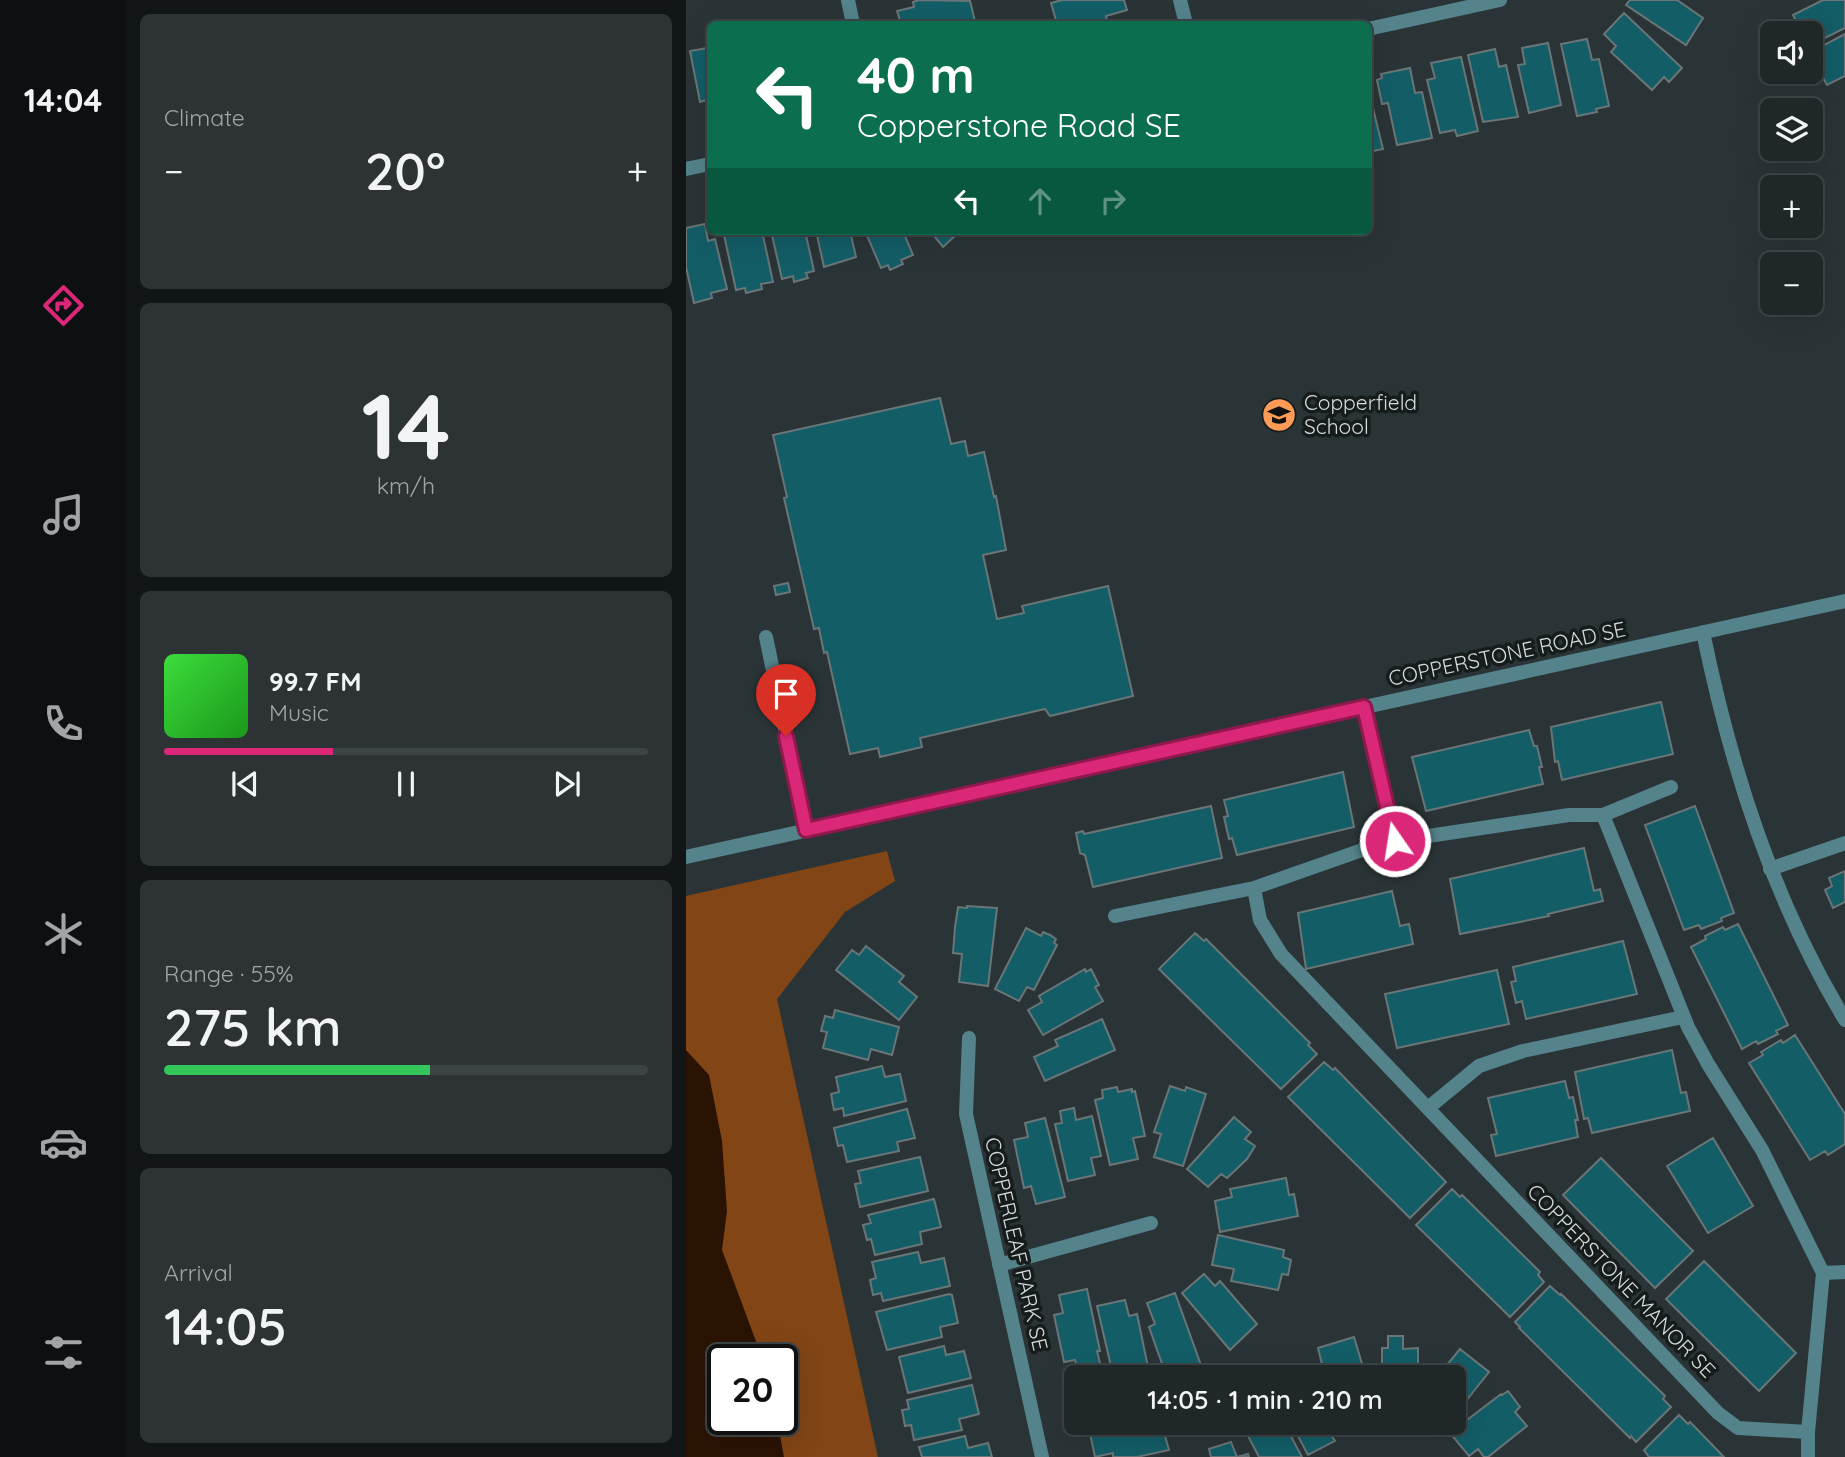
<!DOCTYPE html>
<meta charset="utf-8">
<style>
body{margin:0;font-family:Quicksand,sans-serif;background:#2d3334;color:#f1f3f6;height:100vh;display:flex;flex-direction:column;font-size:26px;white-space:nowrap}
*{box-sizing:border-box;margin:0}
p{font-size:23px;color:#a2a5a8}
.icon{flex:none;width:38px;height:38px;fill:none;stroke:currentColor;stroke-width:2;stroke-linecap:round;stroke-linejoin:round}
.map{position:relative;flex:1;overflow:hidden}
.side{display:flex;flex-direction:column;gap:14px;padding:14px;background:#121516;width:560px}
.side>*{flex:none}
.top-card{position:absolute;left:21px;top:21px;width:665px;height:214px;border-radius:10px;box-shadow:0 7px 28px #0002,0 0 0 2px #3d4445;background:#0b6e4f;color:#fff;overflow:hidden}
.buttons{position:absolute;left:1074px;top:21px;display:grid;gap:14px}
.buttons a{display:grid;place-items:center;width:63px;height:63px;border-radius:10px;background:#202728;box-shadow:0 7px 28px #0002,0 0 0 2px #3d4445;font-size:35px}
.speed{position:absolute;left:21px;top:1344px;display:flex;gap:14px;font-size:35px;font-weight:700;text-align:center}
.speed>*{display:grid;place-content:center;width:91px;height:91px;border-radius:50%;background:#202728;box-shadow:0 7px 28px #0002,0 0 0 2px #3d4445;line-height:1}
.speed .limit{border:4px solid #111;border-radius:10px;background:#fff;color:#111}
.pin{position:absolute;display:grid;place-items:center;width:60px;height:60px;color:#fff;margin:-72px -30px;border-radius:50% 50% 50% 0;rotate:-45deg;box-shadow:0 0 7px #0007}
.pin .icon{rotate:45deg}
.me{position:absolute;width:77px;margin:-38px;rotate:347deg;stroke-linejoin:round;filter:drop-shadow(0 0 5px #0008)}
.turn{display:flex;align-items:center;gap:24px;height:147px;padding:0 35px;font-size:32px}
.turn .icon{width:91px;height:91px;stroke-width:2.5}
.turn b{display:block;font-size:49px;line-height:60px}
.lanes{display:flex;align-items:center;height:66px;padding:0 35px;background:#0003;justify-content:center;gap:35px;direction:ltr}
.lanes .off{opacity:.35}
.big{font-size:52px;font-weight:600;line-height:1.1}
.side .card{flex:1;display:flex;flex-direction:column;justify-content:center;gap:10px;min-width:0;padding:0 24px;border-radius:10px;background:#2d3334}
.side .dial{align-items:center;gap:0}
.dial b{font-size:91px;line-height:1}
.song{display:flex;align-items:center;gap:21px}
.cover{width:84px;height:84px;border-radius:10px;background:linear-gradient(135deg,hsl(120 70% 55%),hsl(120 70% 35%))}
.played{height:7px;border-radius:4px;background:linear-gradient(90deg,#db2777 35%,#3d4445 35%)}
.keys{display:flex;justify-content:space-around;direction:ltr}
.heat{display:flex;justify-content:space-between;align-items:center;font-size:38px;direction:ltr}
.charge{height:10px;border-radius:5px;background:linear-gradient(90deg,#34c759 55%,#3d4445 0)}
.trip{position:absolute;left:378px;top:1365px;width:402px;height:70px;border-radius:10px;background:#202728;box-shadow:0 7px 28px #0002,0 0 0 2px #3d4445;font-weight:600;line-height:70px;text-align:center}
main{display:flex;flex:1;min-height:0}
.dock{display:flex;flex-direction:column;width:126px;justify-content:space-around;align-items:center;background:#0d1010;color:#a2a5a8}
.dock .icon{width:49px;height:49px}
.dock .active{color:#db2777}
.dock b{font-size:32px;color:#f1f3f6}
.map>svg:first-child{display:block}
.green{fill:#824515;fill-rule:evenodd}
.water{fill:#2b1304}
.building{fill:#135d67;stroke:#6a7577;stroke-width:2}
.lines{fill:none;stroke-linecap:round;stroke-linejoin:round}
.lane{stroke:#54838b;stroke-width:14}
.street{stroke:#54838b;stroke-width:14}
.route-casing{stroke:#8e194d;stroke-width:18}
.route{stroke:#db2777;stroke-width:12}
.labels{text-anchor:middle;stroke-width:7;stroke-linejoin:round;paint-order:stroke}
.poi-label{font-size:21px;fill:#d4dbdc;stroke:#161b1b;text-anchor:start}
.street-label{font-size:21px;fill:#d4dbdc;stroke:#161b1b}
</style>
<main>
<nav class="dock">
<b>14:04</b>
<svg class="icon active" aria-label="directions" viewBox="0 0 24 24"><path d="M12 3l9 9-9 9-9-9zM9 14v-3h6M13 9l2 2-2 2"/></svg>
<svg class="icon" aria-label="music" viewBox="0 0 24 24"><path d="M9 18V5l10-2v13"/><circle cx="6" cy="18" r="3"/><circle cx="16" cy="16" r="3"/></svg>
<svg class="icon" aria-label="phone" viewBox="0 0 24 24"><path d="M5 4h4l2 5-3 2q2 4 5 5l2-3 5 2v4C11 20 4 13 5 4z"/></svg>
<svg class="icon" aria-label="climate" viewBox="0 0 24 24"><path d="M12 3v18M4 7l16 10M4 17L20 7"/></svg>
<svg class="icon" aria-label="car" viewBox="0 0 24 24"><path d="M5 17H2v-5l4-1 3-4h7l3 4 3 1v5h-3M9 17h6M6 11h13"/><circle cx="7" cy="17" r="2"/><circle cx="17" cy="17" r="2"/></svg>
<svg class="icon" aria-label="filters" viewBox="0 0 24 24"><path d="M4 7h16M4 17h16"/><circle cx="9" cy="7" r="2"/><circle cx="15" cy="17" r="2"/></svg>
</nav>
<section class="side">
<div class="card"><p>Climate</p>
<div class="heat"><a>−</a><b class="big">20°</b><a>+</a></div>
</div>
<div class="card dial"><b>14</b><p>km/h</p></div>
<div class="card">
<div class="song"><i class="cover"></i><div><b>99.7 FM</b><p>Music</p></div></div>
<div class="played"></div>
<div class="keys"><svg class="icon" aria-label="previous" viewBox="0 0 24 24"><path d="M18 5L8 12l10 7zM5 5v14"/></svg><svg class="icon" aria-label="pause" viewBox="0 0 24 24"><path d="M8 5v14M16 5v14"/></svg><svg class="icon" aria-label="next" viewBox="0 0 24 24"><path d="M6 5l10 7-10 7zM19 5v14"/></svg></div>
</div>
<div class="card"><p>Range · 55%</p><b class="big">275 km</b><div class="charge"></div></div>
<div class="card"><p>Arrival</p><b class="big">14:05</b></div>
</section>
<div class="map">
<svg width="1159" height="1457" viewBox="0 0 1159 1457">
<rect width="100%" height="100%" fill="#2a3436"/>
<path class="green" d="M201,851L209,881L159,912L91,999L192,1457H0V896ZM37,1360H96V1419H37Z"/>
<path class="water" d="M0,1050L23,1075L36,1141L41,1211L36,1250L77,1360H37V1419H91L98,1457H0Z"/>
<path class="building" d="M233,0L284,1L289,21L274,24H215L211,11L228,7L227,2Z
M376,0H438L441,10L420,16L421,22L409,24H371L365,3Z
M944,0H991L1017,18L1000,45L940,5Z
M1137,0H1159V28L1125,45V33H1116L1107,15Z
M938,13L996,68L983,82L978,77L966,90L925,52L930,46L918,34Z
M1159,34V76L1141,85L1133,70L1125,74L1124,72L1125,52Z
M901,39L906,60L913,59L923,106L910,109L911,112L891,116L875,44Z
M862,43L875,105L843,113L832,65L839,64L836,48Z
M24,44V116L20,100L14,102L4,51L21,48Z
M809,49L813,67L820,65L832,117L797,122L782,55Z
M775,57L792,131L771,136L769,130L754,133L741,80L749,78L745,63Z
M724,68L729,93L736,92L746,138L711,145L702,103L696,104L691,80L696,78L695,74Z
M682,88L697,149L682,152Z
M19,224L22,241L29,239L41,289L25,293L26,298L8,303L0,267V228Z
M44,231H76L87,282L75,284L76,289L60,293L59,288L50,290L38,235L45,234Z
M85,231H119L128,271L120,273L122,278L108,282L107,276L96,279Z
M130,231H164L170,257L138,267Z
M179,231H217L227,255L215,260L217,264L204,270L202,265L195,268Z
M244,231H271L272,233L257,247Z
M254,398L265,444L279,441L282,456L298,452L308,497L310,496L320,550L297,555L311,619L338,613L336,606L422,586L447,696L364,716L359,709L234,738L236,747L194,757L192,748L164,754L141,652L138,653L133,628L128,629L98,498L101,497L87,435Z
M102,583L104,592L90,595L88,586Z
M975,702L987,754L876,780L872,761L869,762L865,727Z
M843,730L848,746H851L856,767H853L857,784L740,811L726,757Z
M657,772L668,827L551,855L546,838L543,839L538,817L542,816L538,800Z
M525,806L536,858L407,887L399,855L394,853L390,833L397,831L398,834Z
M1009,806L1048,913L1035,918L1036,921L1015,929L1013,925L998,930L959,825Z
M898,848L908,891L914,889L917,901L862,914L863,916L774,934L764,879Z
M1159,871V902L1147,908L1139,890L1146,886L1143,878Z
M706,891L714,926L723,924L727,944L620,969L612,913Z
M281,906L311,908L302,986L273,982L276,954L267,953L269,927L272,907L281,908Z
M1052,924L1102,1025L1090,1031L1092,1034L1072,1044L1070,1041L1056,1049L1005,947L1020,939L1019,936L1037,927L1039,930Z
M340,928L355,936L357,932L364,935L370,939L368,943L371,945L348,990L341,987L333,1001L309,989Z
M509,933L518,941L520,939L624,1043L622,1045L631,1054L595,1089L473,969Z
M937,941L951,994L840,1019L836,1001L830,1003L825,982L830,981L827,967Z
M180,946L218,976L213,982L231,997L213,1020L150,970L166,950L173,955Z
M399,969L400,972L405,969L413,985L409,987L417,1001L357,1035L342,1010L356,1002L353,996Z
M811,970L823,1024L711,1048L699,994Z
M149,1010L213,1027L206,1055L185,1049L182,1060L137,1048L141,1032L135,1031L139,1016L147,1018Z
M416,1019L429,1050L359,1081L348,1057L372,1046L369,1040Z
M1109,1035L1159,1114V1144L1142,1155L1139,1151L1124,1160L1063,1063L1077,1055L1075,1052L1095,1040L1097,1043Z
M986,1050L995,1093L1000,1092L1004,1111L906,1133L902,1118L898,1119L889,1072Z
M638,1062L647,1070L649,1068L760,1182L724,1218L602,1097Z
M196,1066L199,1077L214,1074L220,1101L158,1116L157,1108L148,1110L145,1094L153,1092L150,1077Z
M879,1081L883,1098L887,1097L892,1120H889L892,1137L810,1156L805,1135L811,1134L802,1098Z
M484,1086L499,1091L500,1087L520,1094L497,1166L468,1157L475,1134L468,1132Z
M431,1087L432,1092L446,1089V1092L449,1091L459,1136L447,1138L452,1159L424,1165L409,1100L417,1098L416,1090Z
M388,1108L390,1120L406,1116L415,1156L405,1158L409,1175L382,1181L369,1124L376,1123L374,1111Z
M221,1109L229,1138L211,1142L213,1151L161,1162L157,1145L152,1146L148,1128Z
M548,1117L565,1132L559,1139L569,1146L561,1159L541,1178L535,1174L522,1187L501,1169Z
M359,1118L379,1197L350,1204L345,1186L338,1188L328,1140L342,1137L339,1123Z
M1027,1138L1067,1206L1022,1233L981,1166Z
M234,1157L242,1191L174,1207L169,1184L175,1183L172,1171Z
M915,1158L1007,1251L969,1288L877,1195Z
M600,1178L603,1195L608,1194L612,1216L534,1232L529,1201L546,1197L544,1189Z
M766,1189L774,1197L776,1195L854,1272L852,1275L858,1282L824,1317L730,1225Z
M248,1199L255,1227L234,1232L236,1244L189,1255L185,1239L181,1240L177,1225L185,1223L182,1215Z
M532,1235L598,1250L597,1257L605,1260L602,1275L596,1274L592,1290L545,1281L548,1269L526,1265Z
M232,1252L235,1263L258,1258L264,1286L197,1301L195,1293L187,1295L184,1280L190,1278L186,1262Z
M1018,1261L1110,1353L1073,1391L980,1299Z
M518,1274L529,1286L534,1281L571,1324L544,1350L496,1293Z
M864,1286L874,1295L875,1294L979,1396L977,1399L985,1407L950,1442L945,1436L944,1438L833,1328L834,1327L829,1322Z
M401,1289L414,1351H411L414,1363L413,1367L392,1372L389,1360L378,1362L368,1315L377,1313L373,1295Z
M489,1293L516,1368L493,1376L491,1371L480,1375L463,1327L469,1324L461,1303Z
M263,1294L266,1295L272,1323L254,1327L256,1337L201,1350L190,1312Z
M439,1300L443,1316L451,1314L462,1367H460L461,1372L442,1376L441,1372L427,1375L411,1306Z
M702,1336H717V1349L732,1348V1377H696V1348H702Z
M668,1337L680,1377H639L632,1348Z
M258,1346L260,1355L278,1351L285,1378L222,1393L213,1357Z
M774,1349L803,1372L768,1416V1377H751Z
M286,1385L293,1414L273,1419L276,1430L228,1440L225,1425L219,1426L216,1410L223,1409L221,1400Z
M822,1391L834,1407L829,1412L841,1426L802,1457H798L792,1449L783,1456L764,1433L815,1394L816,1395Z
M993,1415L1002,1424L1004,1422L1038,1457H963L958,1450Z
M431,1423H480L482,1431L478,1432L483,1450L451,1457H427V1453L409,1457L403,1429Z
M587,1423H598L616,1457H573L562,1436Z
M605,1423H643L638,1425L649,1441L622,1455Z
M279,1436L282,1448L302,1443L306,1457H236L233,1447Z
M545,1442L551,1457L562,1454L563,1457H525L523,1449Z"/>
<g class="lines">
<path class="lane" d="M80,637L120,830
M678,707L709,841
M917,815L1002,1027L1022,1064L1076,1150L1137,1273L1122,1432V1457
M1084,869L1159,843
M568,888L574,920L595,954L1032,1413L1052,1428L1122,1432
M429,916L568,888L679,849L709,841L883,815H917L985,787
M742,1108L793,1066L837,1051L997,1017
M1137,1273L1159,1272"/>
<path class="street" d="M162,0L167,24
M494,0L500,24
M682,29L814,0
M0,169L24,164
M1017,632C1045,769 1087,900 1159,1020
M0,857L1159,601
M283,1038L280,1114L356,1457
M313,1265L465,1223"/>
</g>
<g class="lines">
<g class="route-casing">
<path id="route" d="M100,736L120,830L678,707L709,841"/>
</g>
<use href="#route" class="route"/>
</g>
<defs>
<g id="school-disc" transform="scale(1.75)"><circle r="9.5" fill="#fe9c57" stroke="#161b1b"/><path d="M0-5L7-2L0 1L-7-2ZM-4 1L0 2.5L4 1V4Q0 6-4 4Z" fill="#111"/></g>
</defs>
<g fill-rule="evenodd">
<use href="#school-disc" x="593" y="415"/>
</g>
<g class="labels">
<g class="poi-label">
<text x="618" y="410">Copperfield<tspan x="618" dy="24">School</tspan></text>
</g>
<g class="street-label">
<text transform="translate(821 654) rotate(-12)" y="7">COPPERSTONE ROAD SE</text>
<text transform="translate(330 1244) rotate(77)" y="7">COPPERLEAF PARK SE</text>
<text transform="translate(935 1281) rotate(46)" y="7">COPPERSTONE MANOR SE</text>
</g>
</g>
</svg>
<div class="buttons">
<a><svg class="icon" aria-label="sound" viewBox="0 0 24 24"><path d="M4 9h4l5-4v14l-5-4H4zM17 9q2 3 0 6"/></svg></a>
<a><svg class="icon" aria-label="layers" viewBox="0 0 24 24"><path d="M12 4l9 5-9 5-9-5zM3 14l9 5 9-5"/></svg></a>
<a>+</a>
<a>−</a>
</div>
<div class="speed"><div class="limit">20</div></div>
<div class="pin" style="left:100px;top:736px;background:#d93025"><svg class="icon" aria-label="arrive" viewBox="0 0 24 24"><path d="M6 21V4h12l-3 4 3 4H6"/></svg></div>
<svg class="me" style="left:709px;top:841px" viewBox="-20 -20 40 40"><circle r="17" fill="#db2777" stroke="#fff" stroke-width="3"/><path d="M0-11L8 9 0 5-8 9z" fill="#fff"/></svg>
<div class="trip">14:05 · 1 min · 210 m</div>
<div class="top-card">
<div class="turn"><svg class="icon" aria-label="left" viewBox="0 0 24 24"><path d="M17 20v-9H6M10 6l-5 5 5 5"/></svg><div><b>40 m</b>Copperstone Road SE</div></div>
<div class="lanes"><svg class="icon" aria-label="left" viewBox="0 0 24 24"><path d="M17 20v-9H6M10 6l-5 5 5 5"/></svg><svg class="icon off" aria-label="ahead" viewBox="0 0 24 24"><path d="M12 20V5M6 11l6-6 6 6"/></svg><svg class="icon off" aria-label="right" viewBox="0 0 24 24"><path d="M7 20v-9h11M14 6l5 5-5 5"/></svg></div>
</div>
</div>
</main>
